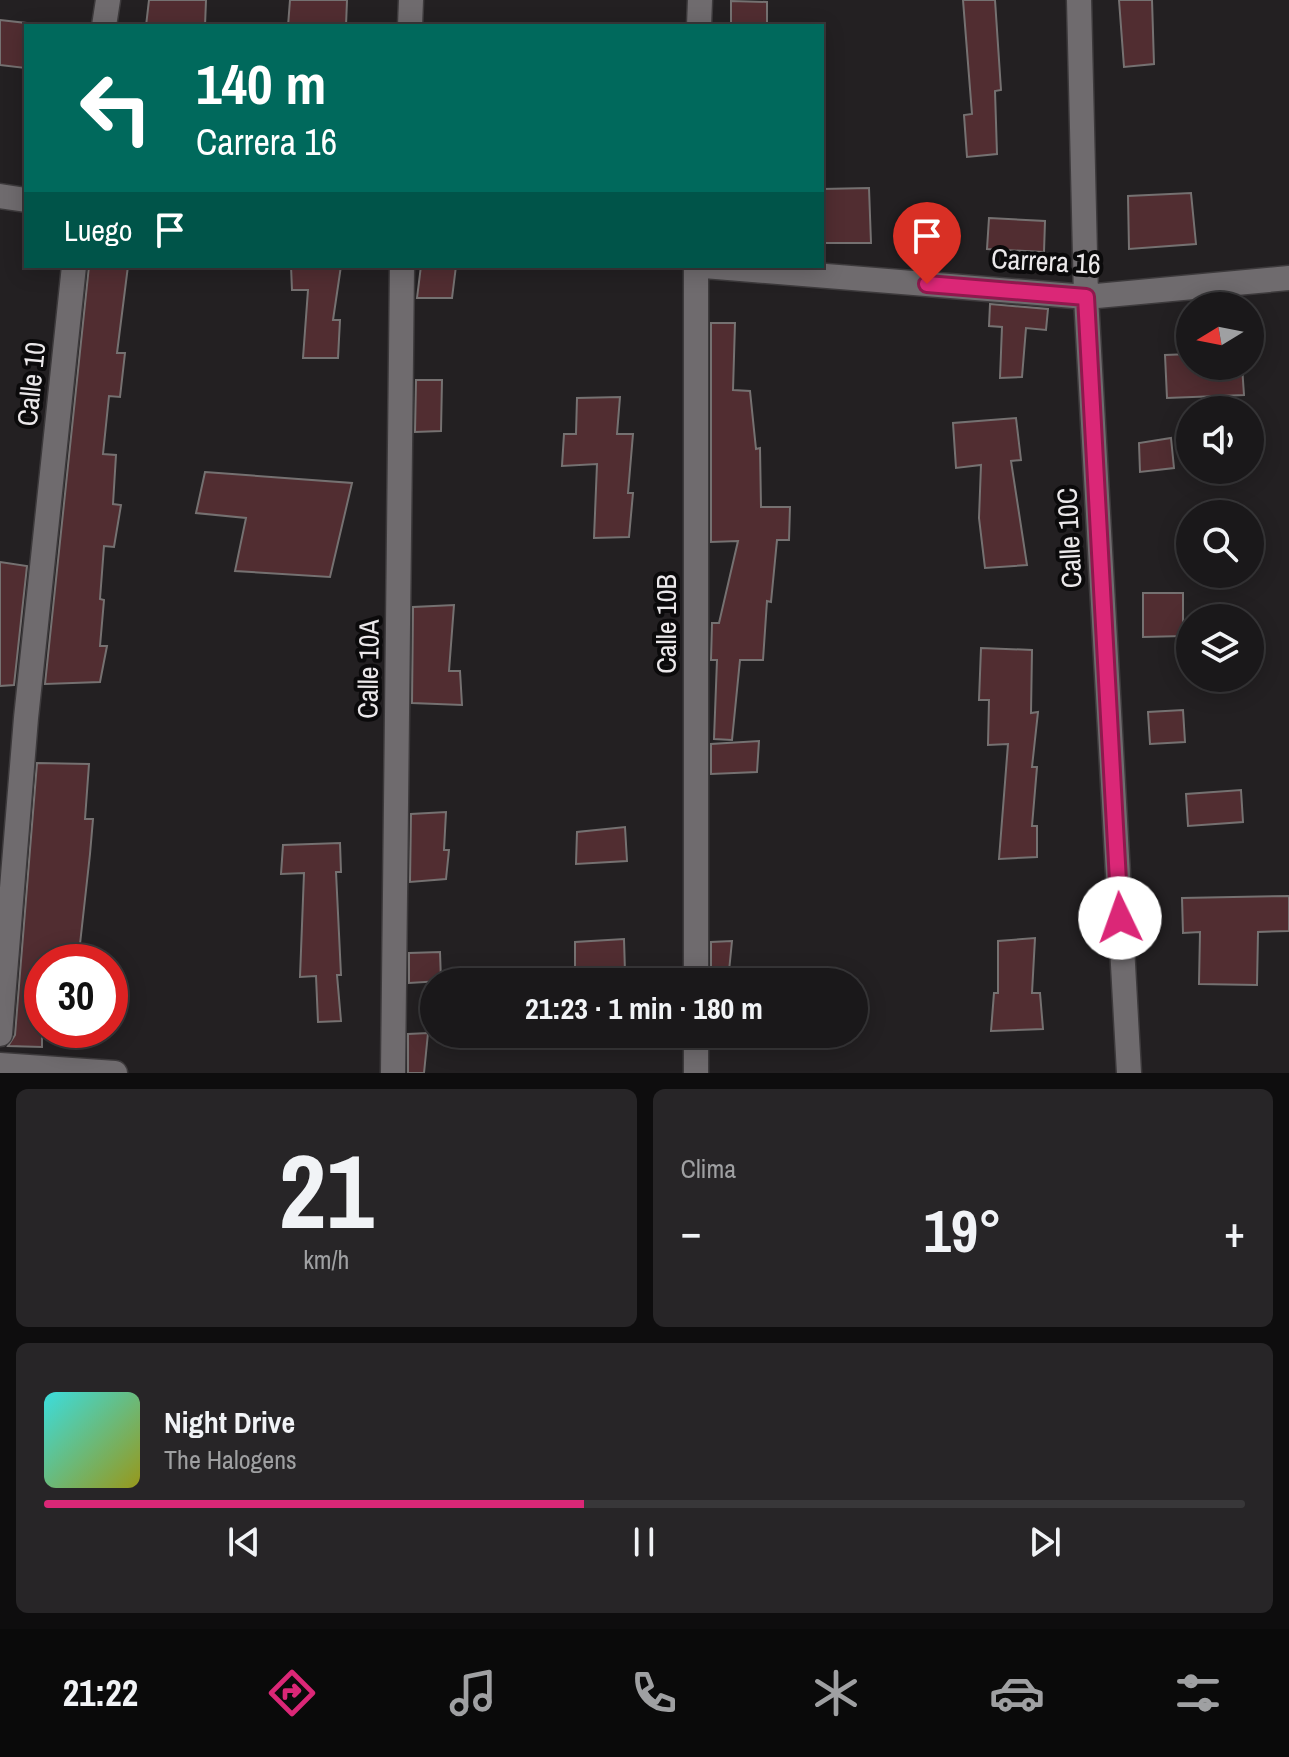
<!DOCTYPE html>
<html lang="es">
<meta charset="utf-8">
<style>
body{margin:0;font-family:"Archivo Narrow",sans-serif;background:#272527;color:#f1f3f6;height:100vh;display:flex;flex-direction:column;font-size:30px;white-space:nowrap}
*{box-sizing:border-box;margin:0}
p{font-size:26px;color:#9fa0a2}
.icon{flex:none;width:44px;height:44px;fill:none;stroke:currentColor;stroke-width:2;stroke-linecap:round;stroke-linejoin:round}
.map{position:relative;height:1073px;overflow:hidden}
.side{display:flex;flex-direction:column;gap:16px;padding:16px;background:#0e0d0e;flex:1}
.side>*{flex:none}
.hud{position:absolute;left:24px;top:24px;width:800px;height:244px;border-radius:0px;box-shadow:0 4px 20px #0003,0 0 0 2px #383739;background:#00695c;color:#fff;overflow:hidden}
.needle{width:52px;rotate:260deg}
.tools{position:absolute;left:1176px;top:292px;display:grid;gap:16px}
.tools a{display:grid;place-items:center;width:88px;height:88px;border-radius:50%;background:#1a181a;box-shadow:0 4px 20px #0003,0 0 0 2px #383739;font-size:40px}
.speed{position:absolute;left:24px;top:944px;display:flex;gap:16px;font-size:40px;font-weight:700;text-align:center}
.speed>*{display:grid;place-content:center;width:104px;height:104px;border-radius:50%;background:#1a181a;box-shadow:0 4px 20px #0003,0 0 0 2px #383739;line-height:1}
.speed .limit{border:12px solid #d22;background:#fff;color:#111}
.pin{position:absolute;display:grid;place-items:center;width:68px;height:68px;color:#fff;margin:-82px -34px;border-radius:50% 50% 50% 0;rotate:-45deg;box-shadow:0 0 8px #0007}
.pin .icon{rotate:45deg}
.me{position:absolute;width:88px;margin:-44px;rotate:357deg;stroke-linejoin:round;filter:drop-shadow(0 0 6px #0008)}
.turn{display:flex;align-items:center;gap:28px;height:168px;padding:0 40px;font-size:36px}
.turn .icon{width:104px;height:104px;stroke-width:2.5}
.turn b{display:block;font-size:56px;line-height:68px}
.then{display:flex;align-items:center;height:76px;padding:0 40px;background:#0003;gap:16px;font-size:30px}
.big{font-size:60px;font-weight:800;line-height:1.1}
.side .card{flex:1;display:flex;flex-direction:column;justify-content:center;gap:12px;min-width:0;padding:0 28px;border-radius:12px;background:#272527}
.side .dial{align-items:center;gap:0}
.dial b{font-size:104px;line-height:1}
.song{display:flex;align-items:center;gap:24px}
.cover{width:96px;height:96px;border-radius:12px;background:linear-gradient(135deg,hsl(180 70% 55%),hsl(60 70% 35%))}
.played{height:8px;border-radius:4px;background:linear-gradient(90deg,#db2777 45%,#383739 45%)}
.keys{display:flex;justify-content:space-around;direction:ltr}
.heat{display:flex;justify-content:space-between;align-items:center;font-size:44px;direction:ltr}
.side .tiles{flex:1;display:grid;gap:16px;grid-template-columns:1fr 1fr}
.card:last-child{grid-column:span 2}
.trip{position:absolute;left:420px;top:968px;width:448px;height:80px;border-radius:40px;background:#1a181a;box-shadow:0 4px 20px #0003,0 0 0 2px #383739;font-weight:800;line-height:80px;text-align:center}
.tabs{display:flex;height:128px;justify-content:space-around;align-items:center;background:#0a0a0a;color:#9fa0a2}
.tabs .icon{width:56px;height:56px}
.tabs .selected{color:#db2777}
.tabs b{font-size:36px;color:#f1f3f6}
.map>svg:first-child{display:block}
.building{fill:#512d31;stroke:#757171;stroke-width:2}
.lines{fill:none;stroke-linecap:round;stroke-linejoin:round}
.street-casing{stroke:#3d3a3c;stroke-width:27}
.secondary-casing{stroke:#3d3a3c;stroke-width:27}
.street{stroke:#6f6b6e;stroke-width:24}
.secondary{stroke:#6f6b6e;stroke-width:24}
.route-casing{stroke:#8e194d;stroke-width:20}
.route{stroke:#db2777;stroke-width:14}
.labels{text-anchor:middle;stroke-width:8;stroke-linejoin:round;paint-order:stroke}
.street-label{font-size:28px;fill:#ebe8ea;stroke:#0b0a0b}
</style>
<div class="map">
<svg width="1289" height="1073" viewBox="0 0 1289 1073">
<rect width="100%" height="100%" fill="#232022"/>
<path class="building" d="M149,0H206L205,26H146Z
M290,0H347L346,26H288Z
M963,0H995L1001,90L995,91L997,154L967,157L964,115L972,114Z
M1119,0H1152L1154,64L1124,67Z
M731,1L767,2V26H731Z
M0,20L26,23L25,68L0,65Z
M869,188L871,243H822V189Z
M1191,193L1196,244L1129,249L1128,196Z
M989,218L1045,221L1044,252L987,249Z
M89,266H128L117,353H125L120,397L109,396L103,454L116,455L113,504L121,505L114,547L104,546L100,599L104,600L100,646H107L100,682L45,684Z
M291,266H341L333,320H340L338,358H303L308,290H292Z
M421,266H456L452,298H417Z
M990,304L1048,309L1046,330L1026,328L1022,377L1000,378L1002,327L989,326Z
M711,323H735L733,390L750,391L756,449L760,448L761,507H790L789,540H777L771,602L767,601L763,660H740L732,740L714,739L717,660H711L712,623H719L738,541L711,542Z
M1190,354V366H1242L1244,395L1167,398L1165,355Z
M416,380H442L441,431L415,432Z
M620,397L617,434H633L628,493H633L629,537L594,538L597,464L562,466L564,434H576L577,398Z
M1016,418L1021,460L1011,461L1027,565L985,568L979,518L981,465L956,468L953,423Z
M1171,438L1174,468L1140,472L1139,443Z
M205,472L352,483L330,577L235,571L246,518L196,513Z
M0,562L27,566L14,685L0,686Z
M1143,593H1183V636L1143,637Z
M454,605L449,671H460L462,705L412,703L413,607Z
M981,648L1032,650L1031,713L1038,712L1032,767H1037L1032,826H1037V857L999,859L1008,744L988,745L989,700H979Z
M1183,710L1185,742L1150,744L1148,712Z
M759,741L757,772L711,774V744Z
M37,763L89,764L85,819H93L90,854L78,962H42V1047L8,1046L15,1035Z
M1241,790L1243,822L1188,826L1186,794Z
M446,812L444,850H449L446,879L410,882L411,814Z
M625,827L627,861L576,864L577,832Z
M340,843L341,872H336L341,975H337L341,1021L318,1022L316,976L300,977L304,873L281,874L283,845Z
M1289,896V931L1258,932L1257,985L1199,984L1200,932L1183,933L1182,898Z
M1035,938L1032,993H1040L1043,1029L991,1031L994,993H998V941Z
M624,939L625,972L575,975V942Z
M732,941L729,971L711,972V942Z
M440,952L441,981L409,983V953Z
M428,1033L424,1073H408V1034Z"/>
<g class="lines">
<g class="street-casing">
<path id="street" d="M1079,0L1086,297L1129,1073
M104,26L108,0
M410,26L411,0
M699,26L700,0
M696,266V982
M704,266L1086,297L1289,278
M696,1034V1073
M0,1065L115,1073
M393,1073L402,266"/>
</g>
<g class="secondary-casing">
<path id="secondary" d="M0,196L26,200
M0,1034L26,718L74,266"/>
</g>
<use href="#street" class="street"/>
<use href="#secondary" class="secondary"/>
</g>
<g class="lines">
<g class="route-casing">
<path id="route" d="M927,284L1086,297L1120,918"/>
</g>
<use href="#route" class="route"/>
</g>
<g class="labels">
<g class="street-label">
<text transform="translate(1046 261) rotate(3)" y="10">Carrera 16</text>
<text transform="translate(31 384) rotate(-84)" y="10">Calle 10</text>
<text transform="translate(1069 538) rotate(-93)" y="10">Calle 10C</text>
<text transform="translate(666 624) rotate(-90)" y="10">Calle 10B</text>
<text transform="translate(368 669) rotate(-89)" y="10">Calle 10A</text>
</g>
</g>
</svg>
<div class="tools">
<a><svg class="needle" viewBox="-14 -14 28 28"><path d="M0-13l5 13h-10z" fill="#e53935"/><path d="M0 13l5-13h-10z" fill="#9fa0a2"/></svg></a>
<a><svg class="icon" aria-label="sound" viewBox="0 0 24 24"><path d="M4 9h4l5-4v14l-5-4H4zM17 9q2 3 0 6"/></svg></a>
<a><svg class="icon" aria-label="search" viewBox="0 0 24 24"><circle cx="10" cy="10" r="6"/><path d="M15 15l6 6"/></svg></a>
<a><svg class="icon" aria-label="layers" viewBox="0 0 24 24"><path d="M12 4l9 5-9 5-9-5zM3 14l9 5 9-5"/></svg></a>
</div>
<div class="speed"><div class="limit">30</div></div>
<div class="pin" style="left:927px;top:284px;background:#d93025"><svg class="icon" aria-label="arrive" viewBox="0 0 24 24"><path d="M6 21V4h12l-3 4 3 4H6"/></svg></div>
<svg class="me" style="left:1120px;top:918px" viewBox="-20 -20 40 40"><circle r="19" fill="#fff"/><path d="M0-13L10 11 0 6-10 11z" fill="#db2777"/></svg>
<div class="trip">21:23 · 1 min · 180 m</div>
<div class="hud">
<div class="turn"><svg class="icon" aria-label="left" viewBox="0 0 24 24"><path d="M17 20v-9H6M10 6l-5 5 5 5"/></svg><div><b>140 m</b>Carrera 16</div></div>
<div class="then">Luego<svg class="icon" aria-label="arrive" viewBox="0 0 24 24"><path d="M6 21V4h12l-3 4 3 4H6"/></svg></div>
</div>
</div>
<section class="side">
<div class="tiles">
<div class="card dial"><b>21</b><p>km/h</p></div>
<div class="card"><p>Clima</p>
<div class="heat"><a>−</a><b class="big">19°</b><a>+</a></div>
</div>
<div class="card">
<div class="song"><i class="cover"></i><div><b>Night Drive</b><p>The Halogens</p></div></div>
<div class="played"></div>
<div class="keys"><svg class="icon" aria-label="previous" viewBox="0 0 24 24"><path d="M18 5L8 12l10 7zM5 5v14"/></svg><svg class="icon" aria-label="pause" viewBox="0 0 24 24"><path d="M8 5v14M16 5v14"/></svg><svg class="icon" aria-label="next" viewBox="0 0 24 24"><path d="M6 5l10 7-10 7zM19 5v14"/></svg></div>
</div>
</div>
</section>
<nav class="tabs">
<b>21:22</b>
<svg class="icon selected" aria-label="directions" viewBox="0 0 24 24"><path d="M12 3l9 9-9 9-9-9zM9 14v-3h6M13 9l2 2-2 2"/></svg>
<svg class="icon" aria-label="music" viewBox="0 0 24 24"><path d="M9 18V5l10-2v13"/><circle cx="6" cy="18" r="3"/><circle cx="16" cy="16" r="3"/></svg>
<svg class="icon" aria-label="phone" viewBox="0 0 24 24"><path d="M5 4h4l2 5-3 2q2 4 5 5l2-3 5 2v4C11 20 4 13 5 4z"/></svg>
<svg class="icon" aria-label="climate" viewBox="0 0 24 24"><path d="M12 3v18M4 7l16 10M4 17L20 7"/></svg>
<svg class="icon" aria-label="car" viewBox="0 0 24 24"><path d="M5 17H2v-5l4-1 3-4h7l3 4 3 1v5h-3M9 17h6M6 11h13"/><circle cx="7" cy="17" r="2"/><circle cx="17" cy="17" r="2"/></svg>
<svg class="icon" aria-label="filters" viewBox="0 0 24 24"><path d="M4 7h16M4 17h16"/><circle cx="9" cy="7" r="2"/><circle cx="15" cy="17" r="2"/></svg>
</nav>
